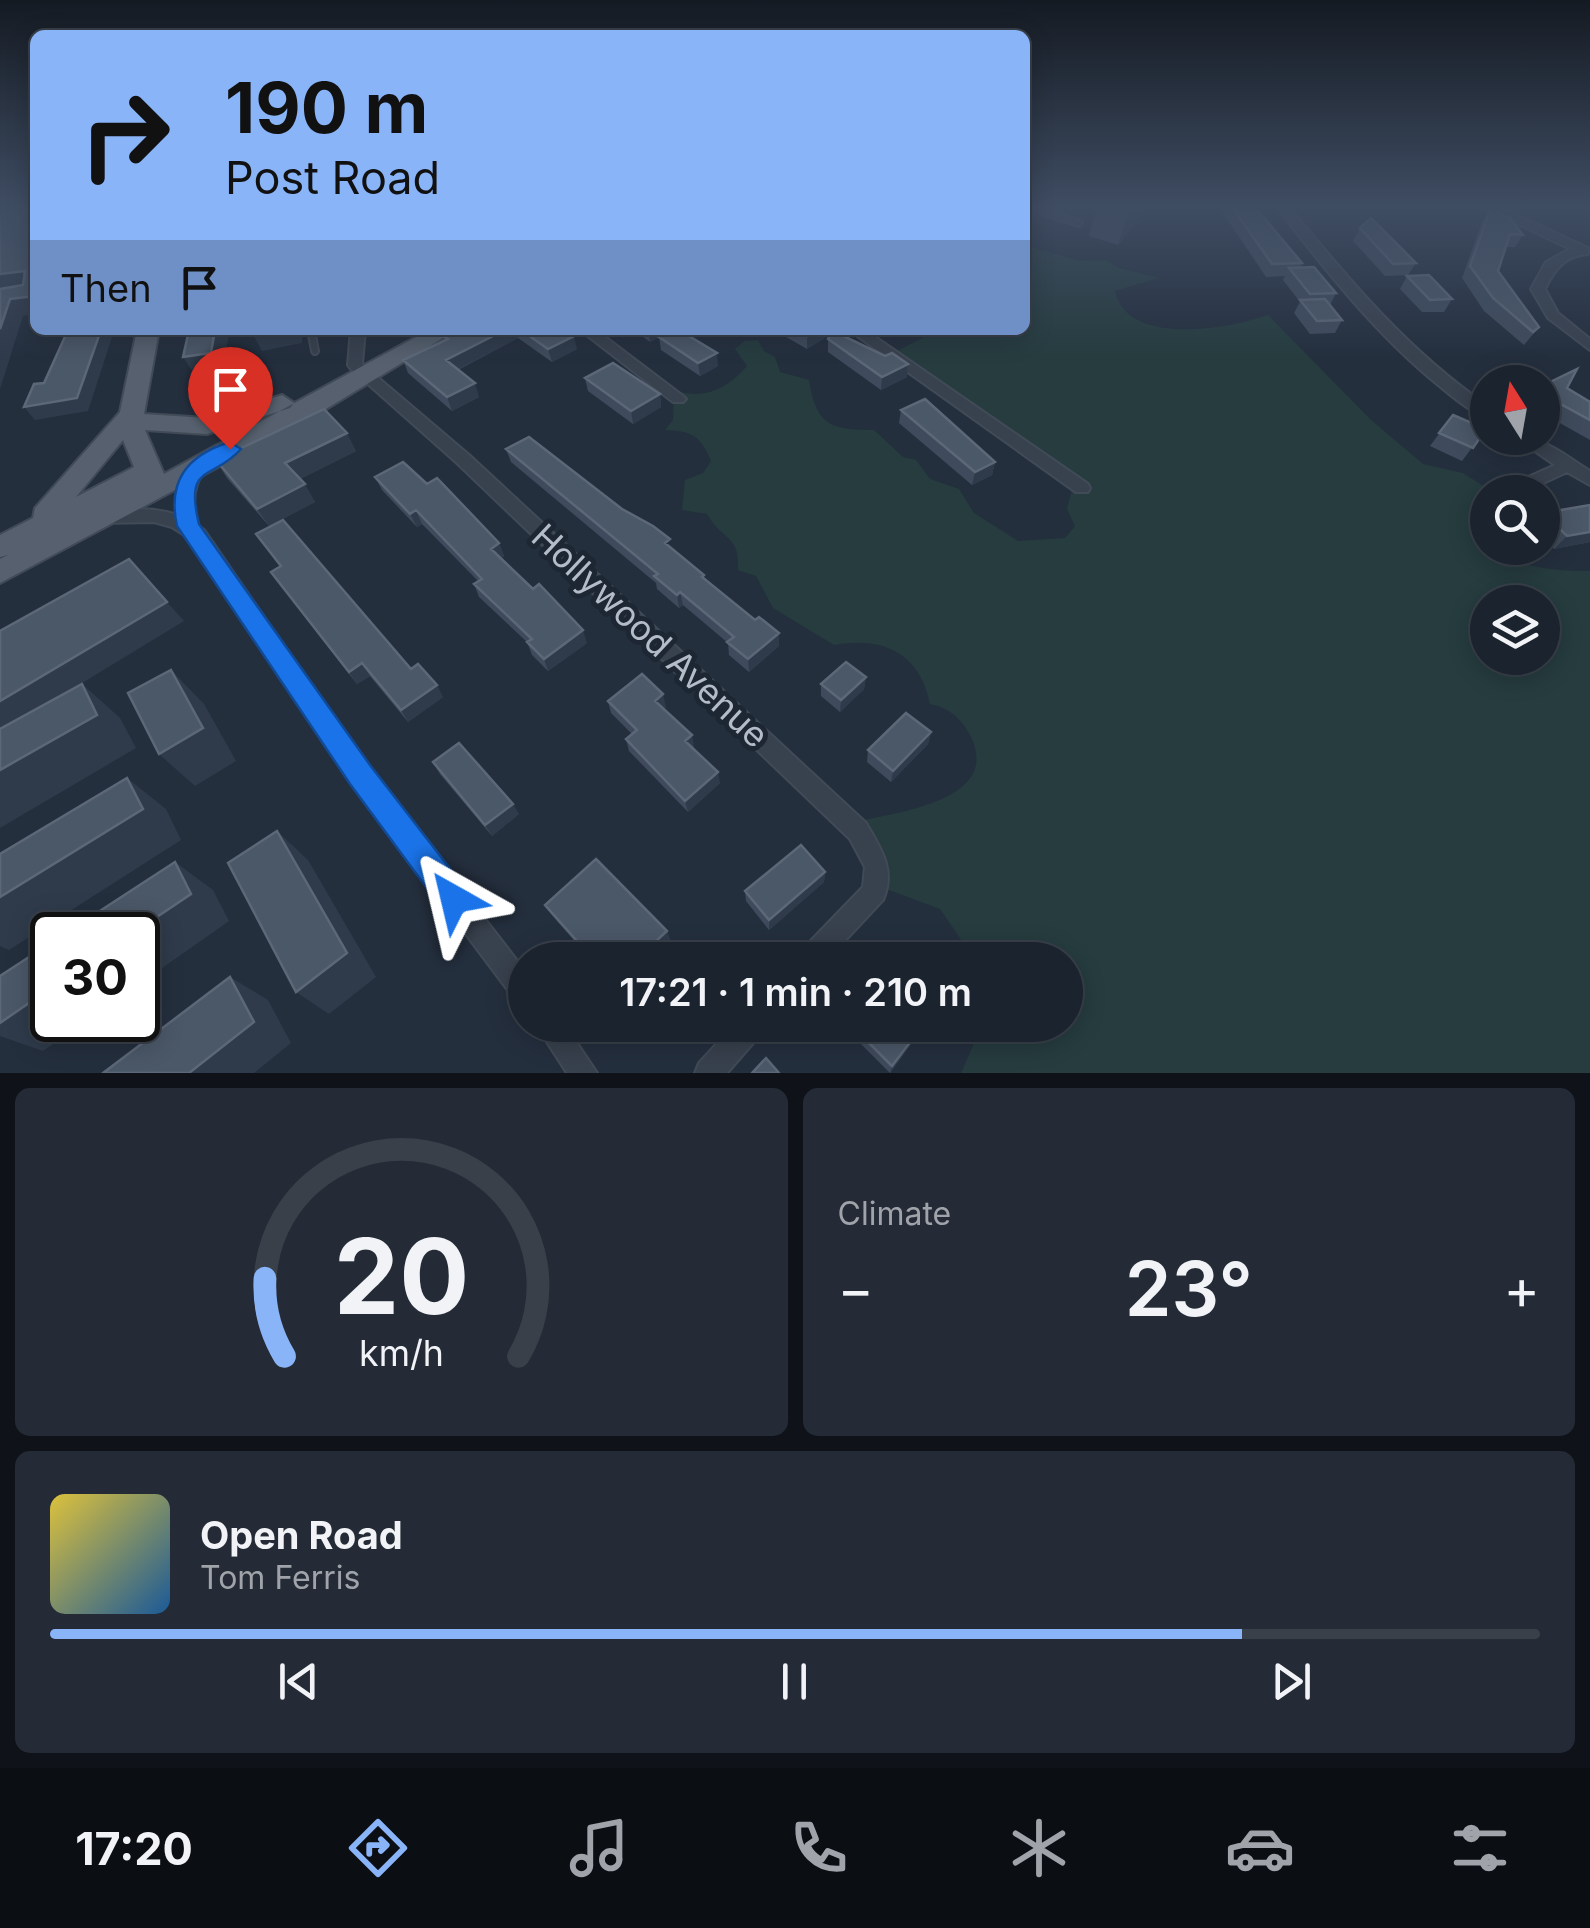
<!DOCTYPE html>
<meta charset="utf-8">
<style>
body{margin:0;font-family:Inter,sans-serif;background:#242b36;color:#f1f3f6;height:100vh;display:flex;flex-direction:column;font-size:38px;white-space:nowrap}
*{box-sizing:border-box;margin:0}
p{font-size:32px;color:#a0a4aa}
.icon{flex:none;width:55px;height:55px;fill:none;stroke:currentColor;stroke-width:2;stroke-linecap:round;stroke-linejoin:round}
.map{position:relative;height:1073px;overflow:hidden}
.sheet{display:flex;flex-direction:column;gap:15px;padding:15px;background:#0f1319;flex:1}
.sheet>*{flex:none}
.top-card{position:absolute;left:30px;top:30px;width:1000px;height:305px;border-radius:15px;box-shadow:0 5px 25px #0003,0 0 0 2px #39404a;background:#8ab4f8;color:#111;overflow:hidden}
.needle{width:65px;rotate:349deg}
.controls{position:absolute;left:1470px;top:365px;display:grid;gap:20px}
.controls a{display:grid;place-items:center;width:90px;height:90px;border-radius:50%;background:#1b232e;box-shadow:0 5px 25px #0003,0 0 0 2px #39404a;font-size:50px}
.speed{position:absolute;left:30px;top:912px;display:flex;gap:20px;font-size:50px;font-weight:700;text-align:center}
.speed>*{display:grid;place-content:center;width:130px;height:130px;border-radius:50%;background:#1b232e;box-shadow:0 5px 25px #0003,0 0 0 2px #39404a;line-height:1}
.speed .limit{border:5px solid #111;border-radius:15px;background:#fff;color:#111}
.pin{position:absolute;display:grid;place-items:center;width:85px;height:85px;color:#fff;margin:-102px -42px;border-radius:50% 50% 50% 0;rotate:-45deg;box-shadow:0 0 10px #0007}
.pin .icon{rotate:45deg}
.me{position:absolute;width:110px;margin:-55px;rotate:323deg;stroke-linejoin:round;filter:drop-shadow(0 0 8px #0008)}
.turn{display:flex;align-items:center;gap:35px;height:210px;padding:0 30px;font-size:45px}
.turn .icon{width:130px;height:130px;stroke-width:2.5}
.turn b{display:block;font-size:70px;line-height:85px}
.then{display:flex;align-items:center;height:95px;padding:0 30px;background:#0003;gap:20px;font-size:38px}
.big{font-size:75px;font-weight:600;line-height:1.1}
.sheet .widget{flex:1;display:flex;flex-direction:column;justify-content:center;gap:15px;min-width:0;padding:0 35px;border-radius:15px;background:#242b36}
.sheet .dial{align-items:center;gap:0}
.dial svg{height:260px;overflow:visible;fill:none;stroke:#39404a;stroke-width:7;stroke-linecap:round;text-anchor:middle}
.dial text{fill:#f1f3f6;stroke:none}
.song{display:flex;align-items:center;gap:30px}
.cover{width:120px;height:120px;border-radius:15px;background:linear-gradient(135deg,hsl(50 70% 55%),hsl(210 70% 35%))}
.played{height:10px;border-radius:5px;background:linear-gradient(90deg,#8ab4f8 80%,#39404a 80%)}
.keys{display:flex;justify-content:space-around;direction:ltr}
.heat{display:flex;justify-content:space-between;align-items:center;font-size:55px;direction:ltr}
.sheet .tiles{flex:1;display:grid;gap:15px;grid-template-columns:1fr 1fr}
.widget:last-child{grid-column:span 2}
.trip{position:absolute;left:508px;top:942px;width:575px;height:100px;border-radius:50px;background:#1b232e;box-shadow:0 5px 25px #0003,0 0 0 2px #39404a;font-weight:600;line-height:100px;text-align:center}
.menu{display:flex;height:160px;justify-content:space-around;align-items:center;background:#0b0e12;color:#a0a4aa}
.menu .icon{width:70px;height:70px}
.menu .on{color:#8ab4f8}
.menu b{font-size:45px;color:#f1f3f6}
.map>svg:first-child{display:block}
.green{fill:#263c3f;fill-rule:evenodd}
.lines{fill:none;stroke-linecap:round;stroke-linejoin:round}
.service-casing{stroke:#414a57;stroke-width:10}
.minor-casing{stroke:#414a57;stroke-width:4}
.primary-casing{stroke:#414a57;stroke-width:4}
.service{stroke:#38414e;stroke-width:6}
.minor{fill:#38414e;fill-rule:evenodd}
.primary{fill:#56606e;fill-rule:evenodd}
.wall{fill:#3f4b5c}
.shaded-wall{fill:#2f3b4b}
.building{fill:#4b5868;stroke:#5c6777;stroke-width:2.5}
.route{fill:#1a73e8;stroke:#114b97;stroke-width:2.5}
.labels{text-anchor:middle;stroke-width:10;stroke-linejoin:round;paint-order:stroke}
.street-label{font-size:35px;fill:#b4bcc9;stroke:#1d2633}
</style>
<div class="map">
<svg width="1590" height="1073" viewBox="0 0 1590 1073">
<rect width="100%" height="100%" fill="#242f3e"/>
<path class="green" d="M1025,245L1080,261L1106,260L1119,268L1159,278L1115,291C1127,347 1229,329 1268,315L1370,419L1423,464L1463,473L1493,492H1488L1487,518L1470,524C1495,564 1543,572 1590,571V1073H961L982,1025H1065V960H975L940,909L862,880L869,846L852,823C894,812 1002,802 971,737C962,719 950,708 930,704C920,653 883,636 834,645L773,608L756,576L738,570C740,534 723,542 707,514L682,510L685,480L703,473L711,461C701,436 692,431 665,430L673,420L674,390C704,401 728,388 747,366L735,349L744,341L758,340L764,351L775,357L780,372L809,380C816,425 830,430 874,430L903,457L916,460L930,479L959,489L974,513L1018,541L1065,538L1075,526L1067,509L1074,482L895,352L938,330H1025ZM1488,602H1542V658H1488Z"/>
<g class="lines">
<g class="service-casing">
<path id="service" d="M1049,207L1044,212L1079,223
M311,330L315,351"/>
</g>
<g class="minor-casing">
<path id="minor" d="M1277,207H1289C1349,280 1409,352 1488,406V419C1469,411 1452,396 1437,384C1376,334 1325,270 1277,207Z
M1483,207H1499L1588,248V254C1565,255 1554,270 1545,289L1558,313L1590,339V350L1548,318L1531,289L1546,262L1570,249Z
M351,330H365L362,364L469,455L866,823C881,849 896,870 883,900L827,960H797L801,951L863,887L865,867L850,839L457,463L350,368L348,365Z
M580,330H596L683,396L686,399L683,402H673Z
M849,330H865L1088,484L1090,488L1088,492H1076Z
M1516,438C1544,436 1567,457 1590,471V485L1567,472L1524,492H1502L1504,488L1555,465Z
M198,461L206,467C193,486 192,502 196,525L204,530L368,768L525,971V1005L516,1001L352,782L192,540L172,527L154,522L101,523L98,519L101,515C127,507 152,507 178,515C175,495 179,480 192,463Z
M536,1025H565L597,1073H567Z
M734,1025H765L761,1034L727,1073H695L699,1063Z"/>
</g>
<g class="primary-casing">
<path id="primary" d="M137,330H159L144,414L207,418L282,395L294,403L290,408L207,434L145,430L164,474L429,330H456L321,412L0,583V559L8,555L0,557V535L33,518L35,508L120,412ZM123,440L134,467L76,497Z"/>
</g>
<use href="#service" class="service"/>
<use href="#minor" class="minor"/>
<use href="#primary" class="primary"/>
</g>
<path class="wall" d="M1097,207H1148L1118,245L1089,236Z
M1219,207H1255L1302,263L1301,267L1336,293L1330,305L1342,320L1335,333L1310,334L1294,313L1300,302L1283,280L1285,276L1266,277Z
M1490,210L1523,235L1515,247H1506L1498,271L1539,327L1524,345L1484,311L1462,278L1482,222Z
M1360,228L1416,263L1408,275L1385,276L1353,241Z
M1407,276L1452,299L1444,312H1422L1400,289Z
M457,330H565L577,349L552,362L518,338L458,370L479,397L452,411L408,373L403,360L445,340L443,336Z
M634,330H679L718,366L700,376L661,350L659,337L650,342Z
M774,330H828V336L807,349Z
M828,339L908,364L907,377L881,390L828,352Z
M585,378L660,394L661,407L633,424L588,391Z
M1542,386L1567,388L1590,402V440L1542,413Z
M901,410L995,462L992,475L972,485L899,423Z
M1453,415L1486,429L1462,461L1430,446Z
M506,449L671,548L779,646L749,672L729,655L728,643L683,605L679,608L657,589L656,583L511,462Z
M356,451L300,479L315,502L269,526L227,478L216,460Z
M375,477L427,484L499,543L504,556L501,558L587,643L548,671L532,655L527,642L479,597L474,584L478,581L422,524L417,527L382,490Z
M1590,505V542L1554,549L1542,538L1543,513Z
M256,534L411,669L443,697L408,722L370,676L357,684L280,585V567Z
M866,677L864,689L840,712L821,696V684Z
M608,701L666,707L663,709L720,783L688,812L629,751L626,739L632,734L611,713Z
M931,732L928,744L891,782L867,762L868,750Z
M433,762L519,814L492,836L440,774Z
M825,872L824,882L769,930L746,901L745,891Z
M545,905L667,931L670,940L661,949L672,960H591L551,914Z
M842,1025H925L890,1073Z"/>
<path class="shaded-wall" d="M17,207H26L30,237L18,221Z
M1131,207H1148L1118,245L1129,210Z
M25,271L35,284L0,292V274Z
M35,296V314L23,316L0,389V329L10,299Z
M101,330H113L114,331L88,411L35,420L24,407Z
M215,330H230L222,372L196,377L183,357Z
M258,330H303L302,343L262,351L251,331Z
M505,330H515L518,338L451,373L446,360Z
M648,330H671L672,331L650,342Z
M817,330H828V336L807,349V336Z
M574,336L577,349L552,362L548,349Z
M717,353L718,366L700,376L698,363Z
M908,364L907,377L881,390L882,377Z
M475,383L479,397L452,411L447,397Z
M660,394L661,407L633,424L631,411Z
M347,433L356,451L296,481L285,463Z
M995,462L992,475L972,485L975,472Z
M305,484L315,502L269,526L257,509Z
M416,510L422,524L417,527L410,514Z
M1590,532V542L1554,549L1567,536Z
M499,543L504,556L496,562L491,549Z
M680,592L683,605L679,608L677,595Z
M167,602L184,621L0,733V701Z
M583,630L587,643L548,671L544,659Z
M779,633V646L749,672L748,659Z
M362,663L370,676L357,684L349,672Z
M171,670L204,704L236,761L195,786L159,754Z
M866,677L864,689L840,712L841,700Z
M82,684L120,718L136,748L0,828V770Z
M437,685L443,697L408,722L401,710Z
M663,694L666,707L658,713L655,701Z
M931,732L928,744L891,782L893,771Z
M692,735L694,747L687,753L685,741Z
M718,772L720,783L688,812L685,801Z
M127,778L166,809L181,840L9,950L0,946V897Z
M513,804L519,814L492,836L485,825Z
M277,831L308,860L376,977L329,1014L296,992Z
M175,862L213,890L229,921L138,985V935H130Z
M825,872L824,882L769,930V920Z
M667,931L670,940L659,951L655,942Z
M230,977L268,1000L291,1043L254,1073H189Z
M52,987V1020H88L43,1051L0,1036V1023Z
M923,1025H925L890,1073L892,1066Z"/>
<path class="building" d="M0,207H17L18,221L23,211L35,209V296L10,299L0,329V289L23,285L25,271L0,274Z
M1232,207H1255L1302,263L1272,264Z
M1490,210L1510,218L1523,235L1510,234L1498,271L1539,327L1533,332L1493,298L1470,266Z
M1371,218L1416,263L1393,264L1360,228Z
M1314,267L1336,293L1310,294L1289,268Z
M1429,275L1452,299L1430,300L1407,276Z
M1325,299L1342,320L1317,321L1300,300Z
M68,330H101L77,398L24,407L34,384L44,383Z
M189,330H215L211,353L183,357Z
M457,330H505L446,360L475,383L447,397L403,360L448,339L443,336Z
M521,330H565L574,336L548,349Z
M672,330H679L717,353L698,363L659,337Z
M796,330H817L807,336Z
M833,331L885,356L892,353L908,364L882,377L828,339Z
M613,363L660,394L631,411L585,378Z
M1577,369L1567,388L1590,402V420L1542,394V386Z
M925,399L995,462L975,472L901,410Z
M324,409L347,433L285,463L305,484L257,509L216,460Z
M1453,415L1486,429L1473,448L1439,433Z
M529,437L622,509L653,526L670,539L665,543L704,575L702,577L755,620L759,617L779,633L748,659L727,642L734,637L680,592L677,595L654,576L658,574L506,449Z
M403,462L427,484L437,478L499,543L491,549L533,589L539,584L583,630L544,659L527,642L532,639L474,584L482,579L416,510L410,514L375,477Z
M1590,505V532L1567,536L1543,513Z
M283,520L411,669L418,664L437,685L401,710L362,663L349,672L271,572L281,566L256,534Z
M129,559L167,602L0,701V631Z
M846,662L866,677L841,700L821,684Z
M171,670L203,728L159,754L128,693Z
M642,674L663,694L655,701L692,735L685,741L718,772L685,801L626,739L637,730L608,701Z
M82,684L97,715L0,770V729Z
M906,713L931,732L893,771L868,750Z
M459,743L513,804L485,825L433,762Z
M127,778L143,809L0,897V854Z
M277,831L347,953L296,992L228,863Z
M801,845L825,872L769,920L745,891Z
M596,859L667,931L655,942L672,960H594L545,905Z
M175,862L191,894L130,935H63Z
M52,942V987L0,1023V976Z
M896,950L907,960H888Z
M230,977L254,1022L189,1073H103Z
M851,1025H923L892,1066Z
M766,1058L779,1073H752Z"/>
<linearGradient id="sky" x2="0" y2="1"><stop stop-color="#141a22"/><stop offset="0.58" stop-color="#3f4d63"/><stop offset="1" stop-color="#3f4d63" stop-opacity="0"/></linearGradient>
<rect width="1590" height="357" fill="url(#sky)"/>
<path class="route" d="M230,442L241,449C213,481 184,462 199,524L370,765L465,888L470,899L465,910L454,914L443,910L350,784L177,526C167,481 187,455 230,442Z"/>
<g class="labels">
<g class="street-label">
<text transform="translate(650 636) rotate(43)" y="12">Hollywood Avenue</text>
</g>
</g>
</svg>
<div class="controls">
<a><svg class="needle" viewBox="-14 -14 28 28"><path d="M0-13l5 13h-10z" fill="#e53935"/><path d="M0 13l5-13h-10z" fill="#a0a4aa"/></svg></a>
<a><svg class="icon" aria-label="search" viewBox="0 0 24 24"><circle cx="10" cy="10" r="6"/><path d="M15 15l6 6"/></svg></a>
<a><svg class="icon" aria-label="layers" viewBox="0 0 24 24"><path d="M12 4l9 5-9 5-9-5zM3 14l9 5 9-5"/></svg></a>
</div>
<div class="speed"><div class="limit">30</div></div>
<div class="pin" style="left:230px;top:449px;background:#d93025"><svg class="icon" aria-label="arrive" viewBox="0 0 24 24"><path d="M6 21V4h12l-3 4 3 4H6"/></svg></div>
<svg class="me" style="left:454px;top:899px" viewBox="-20 -20 40 40"><path d="M0-17L14 15 0 8-14 15z" fill="#1a73e8" stroke="#fff" stroke-width="4"/></svg>
<div class="trip">17:21 · 1 min · 210 m</div>
<div class="top-card">
<div class="turn"><svg class="icon" aria-label="right" viewBox="0 0 24 24"><path d="M7 20v-9h11M14 6l5 5-5 5"/></svg><div><b>190 m</b>Post Road</div></div>
<div class="then">Then<svg class="icon" aria-label="arrive" viewBox="0 0 24 24"><path d="M6 21V4h12l-3 4 3 4H6"/></svg></div>
</div>
</div>
<section class="sheet">
<div class="tiles">
<div class="widget dial"><svg viewBox="0 0 100 80">
<path d="M14 69A42 42 0 1 1 86 69"/>
<path d="M14 69A42 42 0 0 1 8 45" stroke="#8ab4f8"/>
<text x="50" y="56" font-size="32" font-weight="700">20</text>
<text x="50" y="72" font-size="11">km/h</text>
</svg></div>
<div class="widget"><p>Climate</p>
<div class="heat"><a>−</a><b class="big">23°</b><a>+</a></div>
</div>
<div class="widget">
<div class="song"><i class="cover"></i><div><b>Open Road</b><p>Tom Ferris</p></div></div>
<div class="played"></div>
<div class="keys"><svg class="icon" aria-label="previous" viewBox="0 0 24 24"><path d="M18 5L8 12l10 7zM5 5v14"/></svg><svg class="icon" aria-label="pause" viewBox="0 0 24 24"><path d="M8 5v14M16 5v14"/></svg><svg class="icon" aria-label="next" viewBox="0 0 24 24"><path d="M6 5l10 7-10 7zM19 5v14"/></svg></div>
</div>
</div>
</section>
<nav class="menu">
<b>17:20</b>
<svg class="icon on" aria-label="directions" viewBox="0 0 24 24"><path d="M12 3l9 9-9 9-9-9zM9 14v-3h6M13 9l2 2-2 2"/></svg>
<svg class="icon" aria-label="music" viewBox="0 0 24 24"><path d="M9 18V5l10-2v13"/><circle cx="6" cy="18" r="3"/><circle cx="16" cy="16" r="3"/></svg>
<svg class="icon" aria-label="phone" viewBox="0 0 24 24"><path d="M5 4h4l2 5-3 2q2 4 5 5l2-3 5 2v4C11 20 4 13 5 4z"/></svg>
<svg class="icon" aria-label="climate" viewBox="0 0 24 24"><path d="M12 3v18M4 7l16 10M4 17L20 7"/></svg>
<svg class="icon" aria-label="car" viewBox="0 0 24 24"><path d="M5 17H2v-5l4-1 3-4h7l3 4 3 1v5h-3M9 17h6M6 11h13"/><circle cx="7" cy="17" r="2"/><circle cx="17" cy="17" r="2"/></svg>
<svg class="icon" aria-label="filters" viewBox="0 0 24 24"><path d="M4 7h16M4 17h16"/><circle cx="9" cy="7" r="2"/><circle cx="15" cy="17" r="2"/></svg>
</nav>
